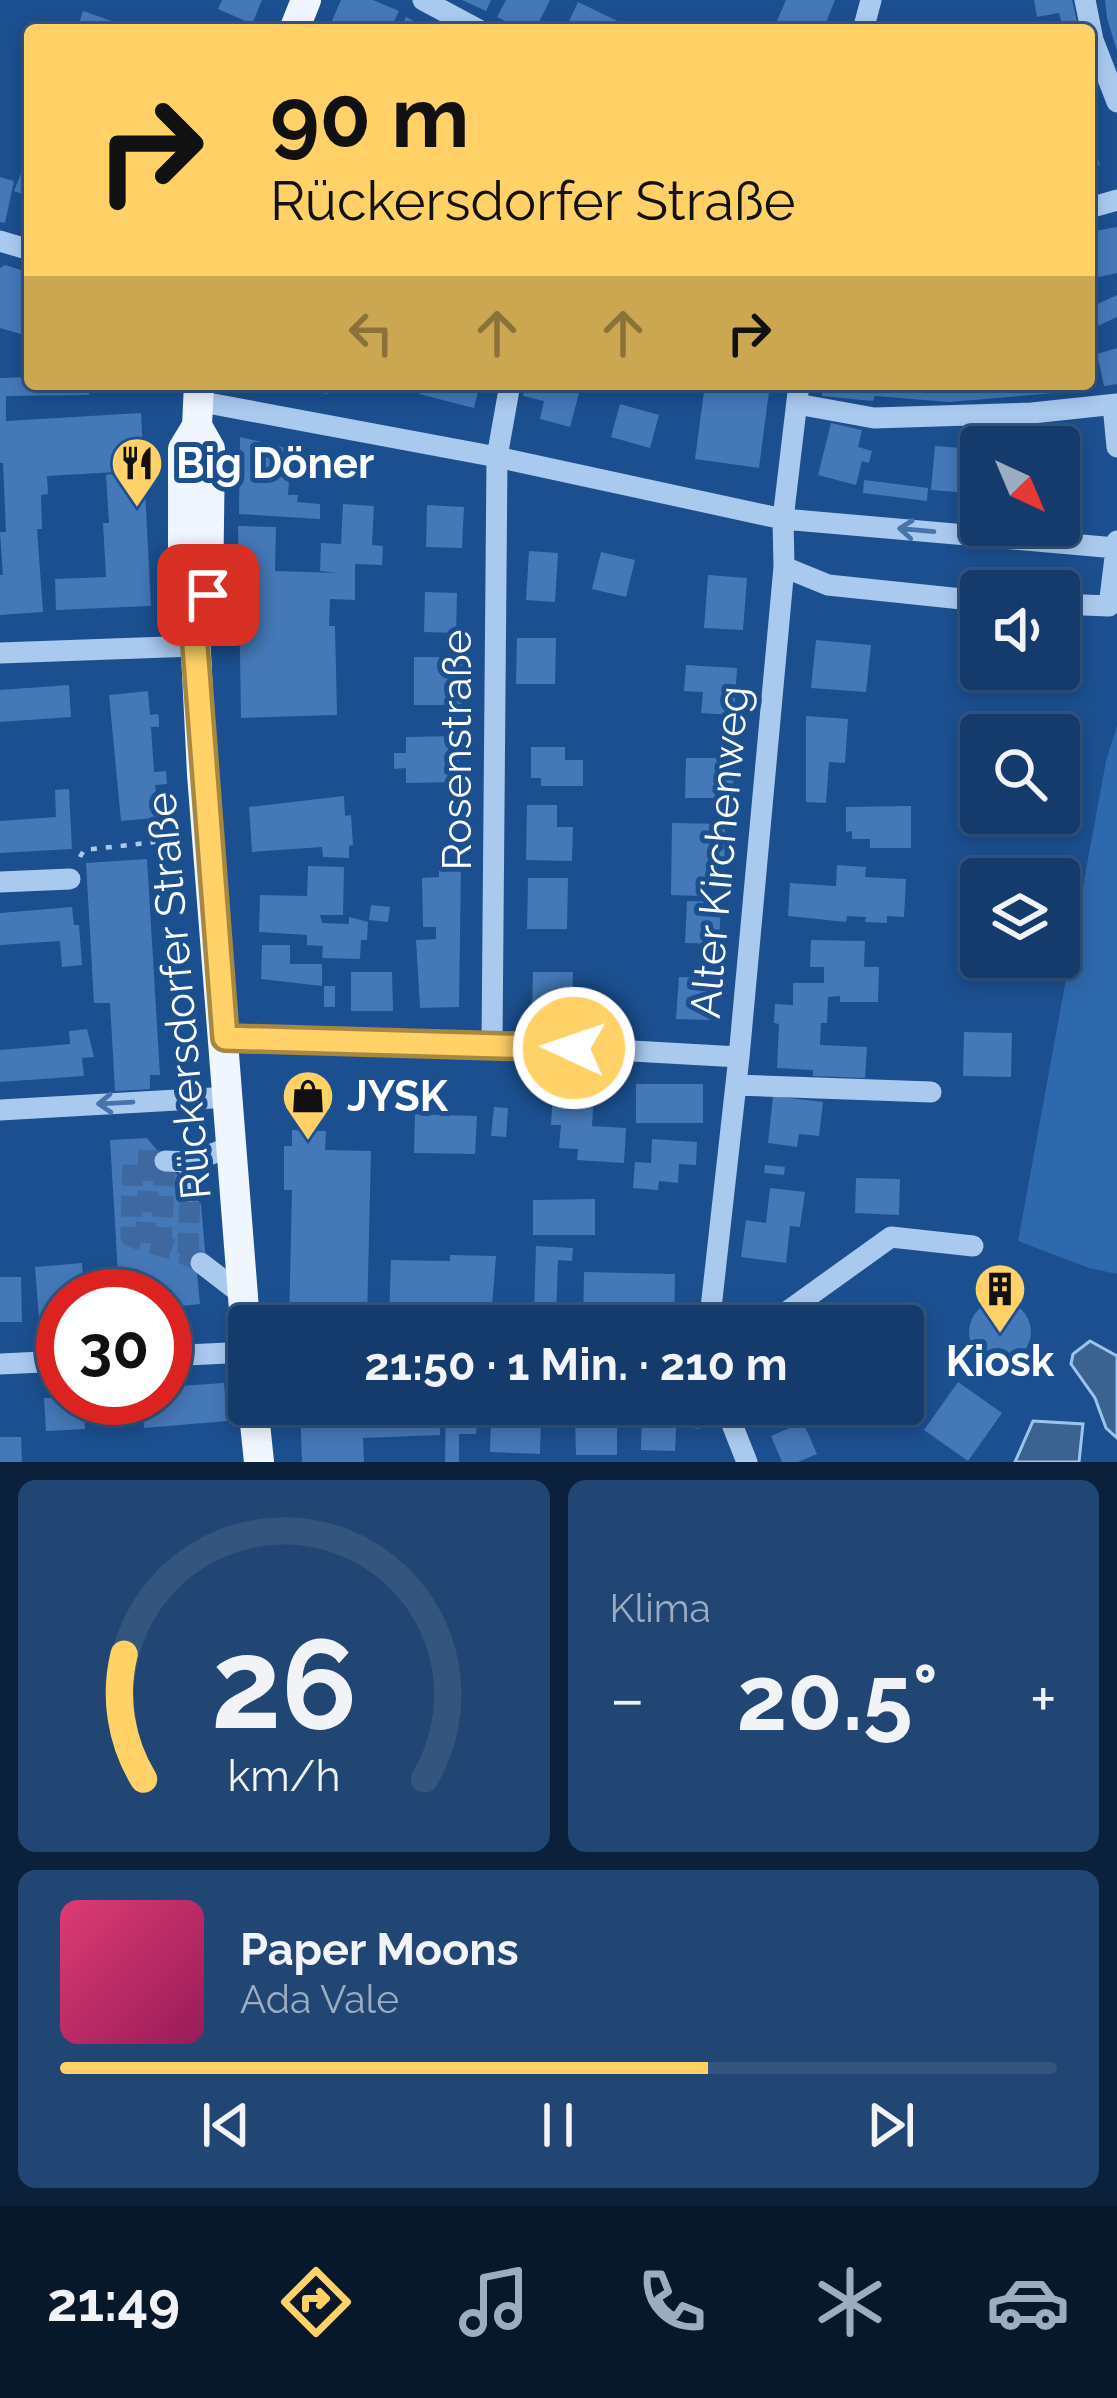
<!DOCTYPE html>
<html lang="de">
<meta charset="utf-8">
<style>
body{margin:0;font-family:Raleway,sans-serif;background:#214673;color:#f1f3f6;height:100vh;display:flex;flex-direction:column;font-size:45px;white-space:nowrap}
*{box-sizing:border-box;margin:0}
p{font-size:39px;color:#9dadc1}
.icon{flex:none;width:66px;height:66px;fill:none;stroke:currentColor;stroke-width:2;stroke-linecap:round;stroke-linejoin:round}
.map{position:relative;height:1462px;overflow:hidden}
.side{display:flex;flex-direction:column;gap:18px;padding:18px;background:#0b203b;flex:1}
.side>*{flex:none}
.guide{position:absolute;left:24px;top:24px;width:1071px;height:366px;border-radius:12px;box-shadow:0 6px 18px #0003,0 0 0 3px #33557e;background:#ffd166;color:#111;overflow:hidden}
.needle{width:78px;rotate:136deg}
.controls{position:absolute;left:960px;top:426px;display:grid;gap:24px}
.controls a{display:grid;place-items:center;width:120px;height:120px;border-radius:12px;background:#143b6b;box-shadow:0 6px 18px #0003,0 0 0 3px #33557e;font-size:60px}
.speed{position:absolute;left:36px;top:1269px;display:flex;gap:24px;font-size:60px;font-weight:700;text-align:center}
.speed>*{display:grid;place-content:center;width:156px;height:156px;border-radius:50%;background:#143b6b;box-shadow:0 6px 18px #0003,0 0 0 3px #33557e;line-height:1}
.speed .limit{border:18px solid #d22;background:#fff;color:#111}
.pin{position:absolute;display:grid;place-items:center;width:102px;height:102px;color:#fff;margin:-51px;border-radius:24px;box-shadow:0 6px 18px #0006}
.me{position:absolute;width:132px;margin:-66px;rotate:273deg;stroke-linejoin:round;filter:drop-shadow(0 0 9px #0008)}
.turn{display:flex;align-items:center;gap:42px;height:252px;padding:0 48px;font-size:54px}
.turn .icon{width:156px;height:156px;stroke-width:2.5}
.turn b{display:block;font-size:84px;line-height:102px}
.lanes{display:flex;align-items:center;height:114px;padding:0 48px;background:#0003;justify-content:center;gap:60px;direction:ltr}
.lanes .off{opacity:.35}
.big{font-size:90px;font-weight:700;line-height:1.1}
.side .widget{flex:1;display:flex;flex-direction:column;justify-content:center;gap:18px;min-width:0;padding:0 42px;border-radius:18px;background:#214673}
.side .dial{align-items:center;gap:0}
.dial svg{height:312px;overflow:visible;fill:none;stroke:#33557e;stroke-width:7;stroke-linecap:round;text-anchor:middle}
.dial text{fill:#f1f3f6;stroke:none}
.song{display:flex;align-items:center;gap:36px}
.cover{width:144px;height:144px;border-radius:18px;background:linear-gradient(135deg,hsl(340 70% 55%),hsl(330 70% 35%))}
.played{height:12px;border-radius:6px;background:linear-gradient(90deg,#ffd166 65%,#33557e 65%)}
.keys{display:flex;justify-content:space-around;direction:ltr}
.heat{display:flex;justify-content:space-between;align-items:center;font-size:66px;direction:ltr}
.side .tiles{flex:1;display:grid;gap:18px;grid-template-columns:1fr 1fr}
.widget:last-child{grid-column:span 2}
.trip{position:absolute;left:228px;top:1305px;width:696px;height:120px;border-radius:12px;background:#143b6b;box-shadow:0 6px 18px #0003,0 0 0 3px #33557e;font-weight:700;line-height:120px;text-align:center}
.menu{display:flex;height:192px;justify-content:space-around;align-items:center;background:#08182b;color:#9dadc1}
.menu .icon{width:84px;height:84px}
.menu .on{color:#ffd166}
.menu b{font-size:54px;color:#f1f3f6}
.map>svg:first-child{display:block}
.green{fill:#2e69ad}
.water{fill:#3c6290;stroke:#9cc4f0;stroke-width:3}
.building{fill:#4478b7}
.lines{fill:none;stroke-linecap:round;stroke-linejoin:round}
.minor-tunnel{stroke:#3d69a0;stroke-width:21;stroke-dasharray:21 10;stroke-linecap:butt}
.path{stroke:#a9c9ee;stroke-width:4.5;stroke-dasharray:6 9;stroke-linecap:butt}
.minor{stroke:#a9c9ee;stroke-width:21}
.major{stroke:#f0f6ff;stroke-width:30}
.oneway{stroke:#4674ac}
.route-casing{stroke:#a68842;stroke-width:30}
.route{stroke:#ffd166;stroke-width:21}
.labels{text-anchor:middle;stroke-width:10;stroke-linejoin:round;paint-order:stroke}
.poi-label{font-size:42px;font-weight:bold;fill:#fff;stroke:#1b4f8f;text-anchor:start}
.street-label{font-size:42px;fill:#fff;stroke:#1b4f8f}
</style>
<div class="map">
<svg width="1117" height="1462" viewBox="0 0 1117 1462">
<rect width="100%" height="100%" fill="#1b4f8f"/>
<path class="green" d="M1117,726V1274L1089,1268L1018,1241L1106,761Z"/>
<path class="water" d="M1090,1341L1117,1356V1438L1106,1428L1095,1398L1071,1364L1073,1354Z
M1033,1421L1083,1424L1079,1462H1015Z"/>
<path class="building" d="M222,0H262L252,24L218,9Z
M341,0H373L399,11L390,30H328Z
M462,0H491L486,11Z
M506,0H550L535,30H524L497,17Z
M786,0H835L823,30H795L776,23Z
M1034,0H1072L1079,30H1064L1059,13L1037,17Z
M1105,0H1117V51L1107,18Z
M578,2L636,30H565Z
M83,11L126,26L125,30H77Z
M406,17L431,30H400Z
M1089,129L1100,165L1089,168Z
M30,151V197L14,191Z
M0,177L14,181L5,223L0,222Z
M1117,227V273L1089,279V232Z
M5,265L30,273V304L21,334L0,328V268Z
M1117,295V317L1089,330V308Z
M1117,348V384L1104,386L1097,354Z
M30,377V384H89V395L6,396V421L141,413L151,606L56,610L55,579L106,577L103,523H109L106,475L133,471L47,476L48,494L41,495L42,529H37L43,612L0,615V575H3L0,532H6L3,463H0V378Z
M102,384H138L139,391L102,392Z
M306,384H330L328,394L305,390Z
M422,384H480L474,408L419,394Z
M526,384H556L579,393L570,427L540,419L544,401L523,396Z
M705,384H770L759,468L695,459Z
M822,384H1079V391L949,402L875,396L873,401L822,396Z
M620,404L659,415L650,448L611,437Z
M831,423L862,430L858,447L872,451L869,463L862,461L856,485L818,475Z
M240,437L291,449L288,495H298L297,502L320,504V519L239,514Z
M935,446L974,449L970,493L931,490Z
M864,480L928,488L927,501L863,493Z
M343,504L374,506L372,545L383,546L382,565L355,564V600L330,599L329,626H335L337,715L241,718L238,526L276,527L275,571L340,573L320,571L321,543L341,544Z
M427,505L464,507L462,548L426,547Z
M529,551L558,553L555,602L526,600Z
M601,552L635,560L626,597L592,589Z
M708,575L747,578L743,630L704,628Z
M425,592L457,593L456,633L424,632Z
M517,638H556L555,684H516Z
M816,640L871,645L866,692L811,688Z
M414,657H462V705H414Z
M686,665L737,668L734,715L701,713L703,692L684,691Z
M69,685L71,717L0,722V690Z
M148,691L150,715L158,714L159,719V727H151L154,772L166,771L167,784L155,785L156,791L168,790L169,802L155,804L156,818L121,821L109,695Z
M806,716L848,719L845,763L829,762L826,803L806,802Z
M1039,727V735H996V728Z
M458,736L459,782L406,783V768L394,769V753H406V737Z
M531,747H565V760H583V786H541V778H531Z
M686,758H734L733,798H685Z
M69,789L72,849L0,853V821L56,817L55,790Z
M344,796L345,816L351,815L353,845L349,846V858L323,857L322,847L252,852L249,807Z
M527,805H557V827H573L572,861L526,860Z
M911,806V848H870V839H852V831L846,832V807Z
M672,823L725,824L724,882L698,881V896L671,895Z
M147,859L160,1075H150V1089L115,1091L110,1003H94L86,863Z
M461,864L459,1007L420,1008L416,940L436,939V927H423L422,878L439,877V865Z
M837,865L866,867L865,877L906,879L904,917L887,916V923L865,922L866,917L847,916L846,922L788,916L790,883L836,886Z
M308,866L344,867L343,915H320L322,923L349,924V917L368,922L367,940H361L360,959L322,958L323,946L307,945V935L259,932L260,895L307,896Z
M528,878H568L567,929H527Z
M687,901L721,902L719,944L685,943Z
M371,905L390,907L388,922L369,920Z
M72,907L74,925H79L82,965L62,967L60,941L0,945V913Z
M811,940L865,941L864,967H879L878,1002H840V996L828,997L827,1023H821L820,1045L867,1047L865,1078L813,1076V1070L777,1068L779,1024L774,1023L775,1004L793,1005V983H824V967H810Z
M262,945H290V964H322V986L261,979Z
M351,972H392L393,1011H351Z
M533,972H573L572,1015L532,1014Z
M679,977L712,978L710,1020L676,1019Z
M324,986H335V1007H324Z
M609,997V1024H592V998Z
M87,1029L94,1057L82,1058L84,1076L0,1082V1050L70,1044L69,1031Z
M964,1032L1012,1033L1011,1077L963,1076Z
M636,1084H703V1123H636Z
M553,1090L594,1093L592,1126L626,1128L624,1163L577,1160L578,1149L559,1148L561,1125H551Z
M773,1096L823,1102L819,1136L799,1134L797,1147L768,1143Z
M494,1107L508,1108L506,1137L491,1136Z
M415,1114L477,1116L475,1154L414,1153Z
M292,1130L326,1131L325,1150L371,1151L367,1321L376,1322V1326H289L292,1190H284V1146H292Z
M147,1138L201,1204L206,1263H196L200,1304L165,1308V1296H63V1330L40,1331L35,1267L82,1263L84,1288L102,1287L100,1276L118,1274L110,1140Z
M652,1139L697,1142L696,1165L679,1164L678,1183L659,1181L658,1190L633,1188L635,1162L651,1163Z
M765,1165L785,1167L784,1175L764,1173Z
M856,1178L900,1179L899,1215L855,1213Z
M770,1188L805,1192L800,1227L790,1226L786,1263L741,1257L746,1220L766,1223Z
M595,1199V1235H533V1200Z
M536,1246L573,1248L572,1261L558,1260L556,1316L534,1315Z
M450,1255L496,1256L491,1319H472V1306L406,1304V1317H389L391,1260L450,1261Z
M584,1272L675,1274L674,1326H583Z
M0,1277H21L22,1322H0Z
M969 1332a31 31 0 1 1 62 0a31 31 0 1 1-62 0Z
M958,1382L1002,1413L968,1461L924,1430Z
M224,1383L227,1421L144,1428L142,1398H165V1387Z
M44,1398H83L85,1429L46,1431Z
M300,1404H439L440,1435L363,1438L364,1462H302Z
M446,1404H483L482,1418L477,1417L476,1434H459V1462H445Z
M688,1404H705L699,1429L686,1427Z
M642,1409L677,1410L675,1451L641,1450Z
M491,1415L541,1416L540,1454L490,1452Z
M575,1417H617V1455H576Z
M803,1422L817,1454L798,1462H782L771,1436Z
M0,1437H21L22,1462H0Z"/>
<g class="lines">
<path class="minor-tunnel" d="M145,1243L150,1160
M161,1248L165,1161L133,1160L131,1236C154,1246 182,1249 201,1263
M188,1254L190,1191"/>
<path class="path" d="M80,857L84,850L183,839"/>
<path class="minor" d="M423,0L479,30
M1085,0L1093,40L1117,102
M863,30L871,0
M1089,208L1117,200
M0,241L30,250
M197,401L497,457L783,519L1116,548
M797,404L874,418L1032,413L1117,404
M1113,405L1117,447
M784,567L828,585L981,601
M1059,604L1109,606L1117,541
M0,653L195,646
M0,882L70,879
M225,1038L492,1043L739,1057
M492,1043L497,457L510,384
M736,1085L931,1092
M0,1110L230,1097
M165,1161L190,1162L233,1146
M190,1191V1162
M201,1263L240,1293
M709,1326L739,1057L784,567L783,519L799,384
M767,1326L891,1237L973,1246
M165,1356L249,1352
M0,1364L63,1361
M724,1404L747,1462"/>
<path class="major" d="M294,30L306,0
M199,384L197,426L183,449V592L194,612L202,774L249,1373
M194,612L208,595L210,449L197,426
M253,1404L259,1462"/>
</g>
<defs><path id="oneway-shaft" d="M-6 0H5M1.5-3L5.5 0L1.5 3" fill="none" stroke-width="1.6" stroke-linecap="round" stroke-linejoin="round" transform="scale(3)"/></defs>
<g class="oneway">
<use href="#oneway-shaft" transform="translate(916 530) rotate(-175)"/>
<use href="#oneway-shaft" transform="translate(115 1103) rotate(177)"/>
</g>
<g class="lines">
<g class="route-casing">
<path id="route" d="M208,595L194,612L195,646L225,1038L574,1048"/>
</g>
<use href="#route" class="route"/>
</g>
<defs>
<g id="restaurant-pin" transform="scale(2.7)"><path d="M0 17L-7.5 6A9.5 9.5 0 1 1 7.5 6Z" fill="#ffd166" stroke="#1b4f8f"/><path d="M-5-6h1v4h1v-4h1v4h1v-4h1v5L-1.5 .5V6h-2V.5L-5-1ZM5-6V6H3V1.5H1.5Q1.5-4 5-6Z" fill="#111"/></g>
<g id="shop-pin" transform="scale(2.7)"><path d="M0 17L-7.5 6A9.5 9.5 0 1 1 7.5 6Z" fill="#ffd166" stroke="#1b4f8f"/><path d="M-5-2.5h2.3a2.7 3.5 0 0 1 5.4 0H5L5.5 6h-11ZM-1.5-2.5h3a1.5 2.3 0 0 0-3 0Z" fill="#111"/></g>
<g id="building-pin" transform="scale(2.7)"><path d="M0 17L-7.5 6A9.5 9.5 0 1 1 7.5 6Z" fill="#ffd166" stroke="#1b4f8f"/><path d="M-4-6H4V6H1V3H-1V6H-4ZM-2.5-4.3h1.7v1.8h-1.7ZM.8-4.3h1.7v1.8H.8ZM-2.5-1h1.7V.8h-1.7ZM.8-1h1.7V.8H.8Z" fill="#111"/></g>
</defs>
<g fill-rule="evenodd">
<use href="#restaurant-pin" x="137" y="463"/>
<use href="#shop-pin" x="308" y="1096"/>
<use href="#building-pin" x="1000" y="1289"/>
</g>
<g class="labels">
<g class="poi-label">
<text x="176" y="478">Big Döner</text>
<text x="347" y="1111">JYSK</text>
<text x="1000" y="1376" text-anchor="middle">Kiosk</text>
</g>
<g class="street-label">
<text transform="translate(456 750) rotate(-90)" y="15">Rosenstraße</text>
<text transform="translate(719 852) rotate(-85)" y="15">Alter Kirchenweg</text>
<text transform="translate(178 996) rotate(-95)" y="15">Rückersdorfer Straße</text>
</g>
</g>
</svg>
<div class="controls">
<a><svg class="needle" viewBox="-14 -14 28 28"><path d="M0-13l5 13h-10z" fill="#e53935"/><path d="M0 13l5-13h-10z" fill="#9dadc1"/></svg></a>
<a><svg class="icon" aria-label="sound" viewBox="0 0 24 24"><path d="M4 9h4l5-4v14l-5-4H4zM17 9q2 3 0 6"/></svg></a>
<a><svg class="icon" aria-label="search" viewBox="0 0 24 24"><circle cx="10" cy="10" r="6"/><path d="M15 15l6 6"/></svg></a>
<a><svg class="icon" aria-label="layers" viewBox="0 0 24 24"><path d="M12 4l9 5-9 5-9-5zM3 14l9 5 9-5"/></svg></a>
</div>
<div class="speed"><div class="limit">30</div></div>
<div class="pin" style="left:208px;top:595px;background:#d93025"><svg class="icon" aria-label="arrive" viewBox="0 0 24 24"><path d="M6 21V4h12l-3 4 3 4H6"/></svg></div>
<svg class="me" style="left:574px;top:1048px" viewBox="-20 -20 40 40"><circle r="17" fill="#ffd166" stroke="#fff" stroke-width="3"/><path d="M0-11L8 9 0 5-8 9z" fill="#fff"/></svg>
<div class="trip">21:50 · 1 Min. · 210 m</div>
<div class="guide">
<div class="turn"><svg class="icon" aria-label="right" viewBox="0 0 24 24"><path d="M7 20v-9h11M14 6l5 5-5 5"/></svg><div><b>90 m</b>Rückersdorfer Straße</div></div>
<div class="lanes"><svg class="icon off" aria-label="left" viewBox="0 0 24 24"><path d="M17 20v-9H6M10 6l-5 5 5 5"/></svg><svg class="icon off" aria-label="ahead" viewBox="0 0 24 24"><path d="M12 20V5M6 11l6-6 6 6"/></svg><svg class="icon off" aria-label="ahead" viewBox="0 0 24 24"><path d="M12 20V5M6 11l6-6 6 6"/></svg><svg class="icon" aria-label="right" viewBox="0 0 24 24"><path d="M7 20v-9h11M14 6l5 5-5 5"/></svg></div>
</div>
</div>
<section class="side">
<div class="tiles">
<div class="widget dial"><svg viewBox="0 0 100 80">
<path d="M14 69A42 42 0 1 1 86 69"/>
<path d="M14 69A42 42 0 0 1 9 37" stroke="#ffd166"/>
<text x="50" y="56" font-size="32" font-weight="700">26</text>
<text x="50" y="72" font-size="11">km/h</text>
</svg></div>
<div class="widget"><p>Klima</p>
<div class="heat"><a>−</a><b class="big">20.5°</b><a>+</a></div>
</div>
<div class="widget">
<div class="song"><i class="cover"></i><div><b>Paper Moons</b><p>Ada Vale</p></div></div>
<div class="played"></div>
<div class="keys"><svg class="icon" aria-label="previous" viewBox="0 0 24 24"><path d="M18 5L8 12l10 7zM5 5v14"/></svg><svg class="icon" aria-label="pause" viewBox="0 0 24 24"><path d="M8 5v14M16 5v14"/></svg><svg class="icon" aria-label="next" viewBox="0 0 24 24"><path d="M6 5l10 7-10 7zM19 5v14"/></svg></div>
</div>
</div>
</section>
<nav class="menu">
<b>21:49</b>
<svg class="icon on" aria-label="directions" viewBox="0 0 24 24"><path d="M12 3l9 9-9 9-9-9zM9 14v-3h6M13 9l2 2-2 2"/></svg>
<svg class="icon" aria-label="music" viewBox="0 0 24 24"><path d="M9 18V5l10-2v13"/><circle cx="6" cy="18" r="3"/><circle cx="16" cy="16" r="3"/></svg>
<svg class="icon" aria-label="phone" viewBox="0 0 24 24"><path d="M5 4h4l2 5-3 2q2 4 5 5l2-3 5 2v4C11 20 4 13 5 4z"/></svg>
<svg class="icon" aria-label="climate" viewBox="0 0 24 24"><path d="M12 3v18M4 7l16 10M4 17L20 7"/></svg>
<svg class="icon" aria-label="car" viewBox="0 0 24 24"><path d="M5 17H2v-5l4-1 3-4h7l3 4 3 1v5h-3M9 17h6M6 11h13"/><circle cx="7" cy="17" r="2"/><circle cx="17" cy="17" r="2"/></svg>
</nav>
